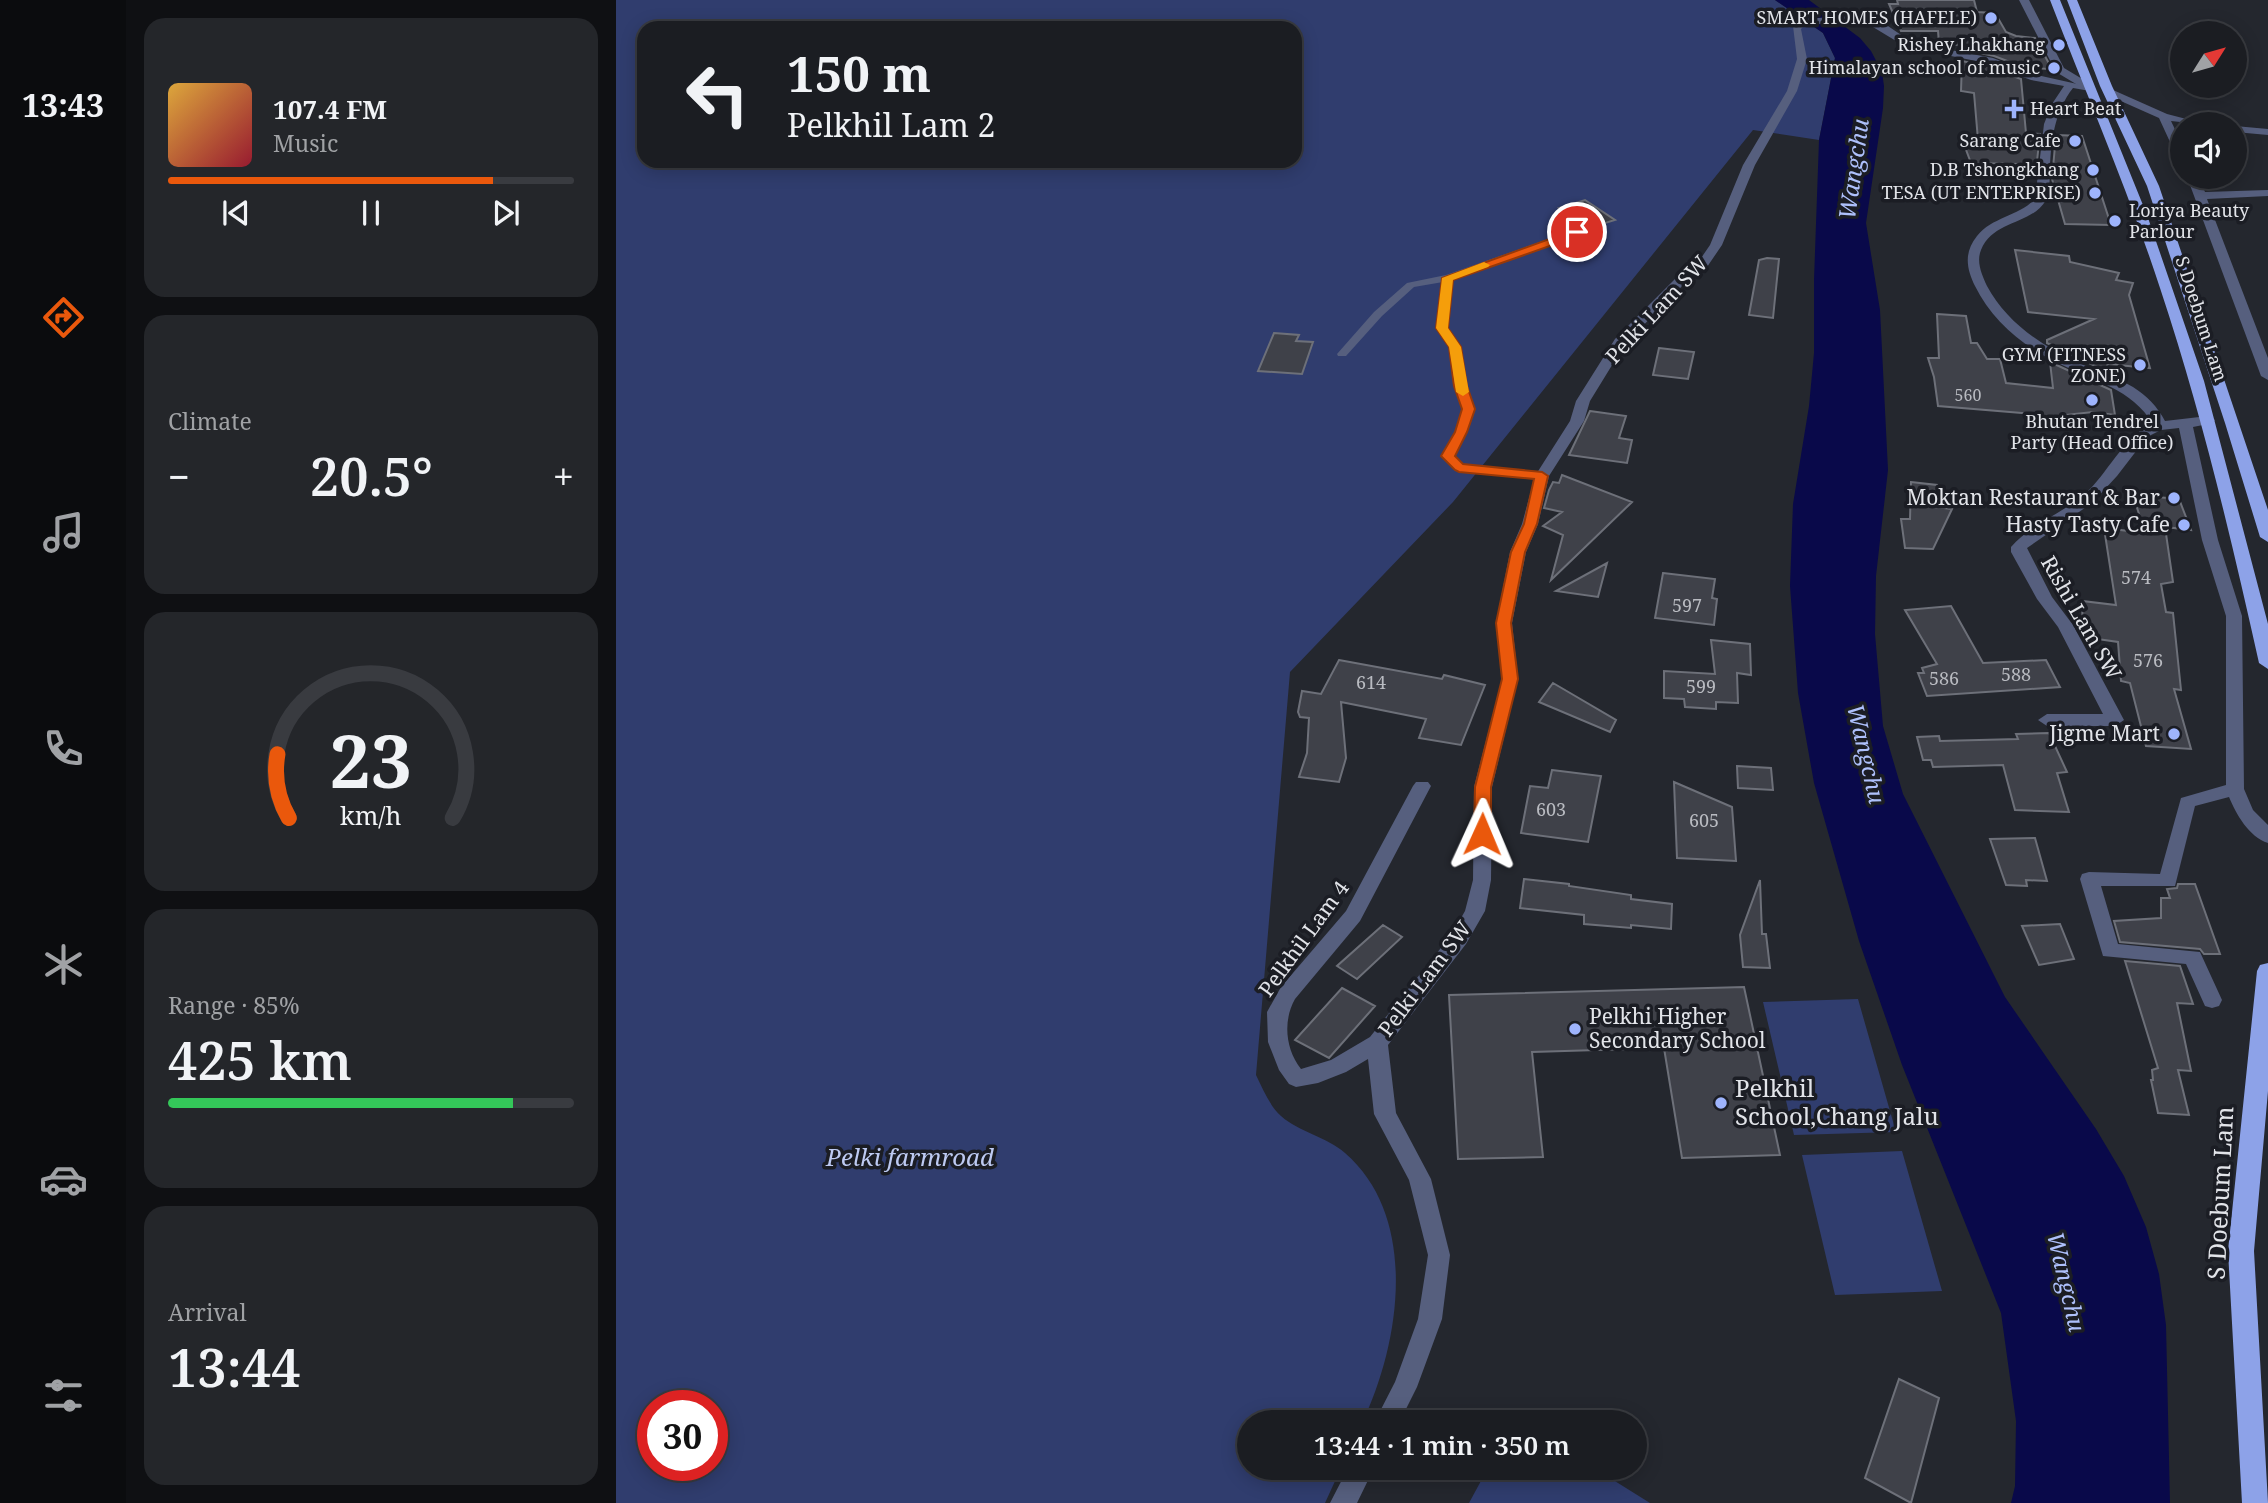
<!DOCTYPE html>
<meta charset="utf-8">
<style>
body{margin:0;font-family:"Noto Serif",serif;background:#24262a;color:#f1f3f6;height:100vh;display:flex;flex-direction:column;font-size:26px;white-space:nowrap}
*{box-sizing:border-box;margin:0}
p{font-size:23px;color:#a0a2a5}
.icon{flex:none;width:38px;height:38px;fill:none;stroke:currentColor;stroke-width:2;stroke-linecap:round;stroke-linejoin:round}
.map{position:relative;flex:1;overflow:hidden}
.sheet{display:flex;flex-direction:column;gap:18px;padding:18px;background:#0f1013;width:490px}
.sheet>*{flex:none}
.guide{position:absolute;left:21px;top:21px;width:665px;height:147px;border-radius:21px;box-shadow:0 4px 18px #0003,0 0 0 2px #393b40;background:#1b1d22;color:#f1f3f6;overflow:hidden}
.needle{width:46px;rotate:53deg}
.buttons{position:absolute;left:1554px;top:21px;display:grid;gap:14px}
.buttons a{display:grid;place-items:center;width:77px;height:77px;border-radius:50%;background:#1b1d22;box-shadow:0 4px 18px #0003,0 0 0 2px #393b40;font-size:35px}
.speed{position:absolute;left:21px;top:1390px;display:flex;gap:14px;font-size:35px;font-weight:700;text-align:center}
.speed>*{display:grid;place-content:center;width:91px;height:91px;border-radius:50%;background:#1b1d22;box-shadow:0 4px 18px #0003,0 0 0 2px #393b40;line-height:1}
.speed .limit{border:10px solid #d22;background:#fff;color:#111}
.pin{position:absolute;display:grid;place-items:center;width:60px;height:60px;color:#fff;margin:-30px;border:4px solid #fff;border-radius:50%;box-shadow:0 2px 7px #0007}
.me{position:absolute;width:77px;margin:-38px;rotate:1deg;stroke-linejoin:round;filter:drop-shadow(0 0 5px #0008)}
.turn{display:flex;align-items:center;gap:24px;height:147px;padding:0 35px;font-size:32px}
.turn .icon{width:91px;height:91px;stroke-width:2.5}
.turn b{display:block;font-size:49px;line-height:60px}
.big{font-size:52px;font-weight:600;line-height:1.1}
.sheet .card{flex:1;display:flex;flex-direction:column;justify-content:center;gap:10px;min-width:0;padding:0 24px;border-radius:21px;background:#24262a}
.sheet .dial{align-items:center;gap:0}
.dial svg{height:182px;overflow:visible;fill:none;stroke:#393b40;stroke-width:7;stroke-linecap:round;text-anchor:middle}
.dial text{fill:#f1f3f6;stroke:none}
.song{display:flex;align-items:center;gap:21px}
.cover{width:84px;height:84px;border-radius:10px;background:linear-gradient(135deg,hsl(40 70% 55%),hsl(350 70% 35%))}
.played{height:7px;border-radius:4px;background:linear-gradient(90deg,#ea580c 80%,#393b40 80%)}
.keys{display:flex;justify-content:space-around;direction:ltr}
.heat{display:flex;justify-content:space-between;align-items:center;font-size:38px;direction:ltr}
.charge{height:10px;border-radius:5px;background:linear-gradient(90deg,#34c759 85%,#393b40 0)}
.trip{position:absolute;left:621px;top:1410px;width:410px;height:70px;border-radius:35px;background:#1b1d22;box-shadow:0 4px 18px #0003,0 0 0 2px #393b40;font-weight:600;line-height:70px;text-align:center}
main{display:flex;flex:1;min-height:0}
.menu{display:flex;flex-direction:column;width:126px;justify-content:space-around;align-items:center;background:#0b0c0e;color:#a0a2a5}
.menu .icon{width:49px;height:49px}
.menu .active{color:#ea580c}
.menu b{font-size:32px;color:#f1f3f6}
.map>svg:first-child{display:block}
.green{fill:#303d6e;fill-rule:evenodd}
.water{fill:#09094a}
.building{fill:#3f4149;stroke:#6d7079;stroke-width:2}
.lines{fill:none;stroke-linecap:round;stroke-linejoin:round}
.service{fill:#565f7e;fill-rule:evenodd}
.minor{fill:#565f7e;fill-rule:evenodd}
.tertiary{fill:#565f7e;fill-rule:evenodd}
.trunk{fill:#8da2e8;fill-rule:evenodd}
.route{fill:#ea580c;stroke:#983908;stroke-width:2}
.slow{fill:#f59e0b}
.poi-dot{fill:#9eb4fd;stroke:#1b1d24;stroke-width:2.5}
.labels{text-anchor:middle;stroke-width:7;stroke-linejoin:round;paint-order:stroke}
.far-number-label{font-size:16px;fill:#b9bbc1}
.far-poi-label{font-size:18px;fill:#e2e4e9;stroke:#1b1d24;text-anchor:end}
.far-street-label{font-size:18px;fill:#e2e4e9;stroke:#1b1d24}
.number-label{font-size:18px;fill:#b9bbc1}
.street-label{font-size:21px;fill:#e2e4e9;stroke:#1b1d24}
.poi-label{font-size:21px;fill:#e2e4e9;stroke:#1b1d24;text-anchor:end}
.water-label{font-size:23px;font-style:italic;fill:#aec0fb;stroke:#1b1d24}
.near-poi-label{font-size:24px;fill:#e2e4e9;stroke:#1b1d24;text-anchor:start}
.near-park-label{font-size:24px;font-style:italic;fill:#bdcaf2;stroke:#1b1d24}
.near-street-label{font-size:24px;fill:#e2e4e9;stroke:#1b1d24}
</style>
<main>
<nav class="menu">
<b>13:43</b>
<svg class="icon active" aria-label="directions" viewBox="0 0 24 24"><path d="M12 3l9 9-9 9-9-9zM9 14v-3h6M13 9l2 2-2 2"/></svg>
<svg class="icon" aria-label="music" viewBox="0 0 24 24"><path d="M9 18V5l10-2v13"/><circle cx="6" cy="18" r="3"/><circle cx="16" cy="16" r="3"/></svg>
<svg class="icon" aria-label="phone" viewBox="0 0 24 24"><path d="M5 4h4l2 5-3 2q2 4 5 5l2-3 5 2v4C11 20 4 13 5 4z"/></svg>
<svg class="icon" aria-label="climate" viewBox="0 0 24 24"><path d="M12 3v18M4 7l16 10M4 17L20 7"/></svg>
<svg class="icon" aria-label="car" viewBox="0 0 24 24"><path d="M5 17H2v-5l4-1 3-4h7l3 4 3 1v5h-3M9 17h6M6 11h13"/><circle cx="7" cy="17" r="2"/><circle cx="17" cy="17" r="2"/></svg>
<svg class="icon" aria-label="filters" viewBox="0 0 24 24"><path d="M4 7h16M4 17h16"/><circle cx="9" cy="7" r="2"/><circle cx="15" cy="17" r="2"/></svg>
</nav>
<section class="sheet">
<div class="card">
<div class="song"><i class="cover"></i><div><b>107.4 FM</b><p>Music</p></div></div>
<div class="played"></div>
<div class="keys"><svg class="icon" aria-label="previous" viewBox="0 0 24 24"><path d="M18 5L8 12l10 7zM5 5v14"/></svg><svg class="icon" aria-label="pause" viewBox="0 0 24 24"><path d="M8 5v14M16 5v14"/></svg><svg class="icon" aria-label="next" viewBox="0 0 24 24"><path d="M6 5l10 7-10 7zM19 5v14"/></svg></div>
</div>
<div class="card"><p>Climate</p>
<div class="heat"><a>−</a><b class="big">20.5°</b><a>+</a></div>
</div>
<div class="card dial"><svg viewBox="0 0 100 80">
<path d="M14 69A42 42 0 1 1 86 69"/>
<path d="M14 69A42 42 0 0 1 9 41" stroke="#ea580c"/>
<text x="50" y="56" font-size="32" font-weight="700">23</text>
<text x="50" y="72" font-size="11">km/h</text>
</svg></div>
<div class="card"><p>Range · 85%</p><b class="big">425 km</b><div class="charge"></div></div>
<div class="card"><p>Arrival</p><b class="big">13:44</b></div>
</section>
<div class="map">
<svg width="1652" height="1503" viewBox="0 0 1652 1503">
<rect width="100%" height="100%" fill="#24272e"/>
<path class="green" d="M0,0H1159L1207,33L1219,58L1203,140L1137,130L837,502L674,672L640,1075C647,1089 653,1105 665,1116C683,1132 711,1137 729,1153C804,1218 784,1344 746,1423H634V1468H725L709,1503H0ZM28,28H679V161H28ZM37,1405H96V1465H37Z
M1242,999L1280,1132L1178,1135L1147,1002Z
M1286,1151L1326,1291L1219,1295L1186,1155Z
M872,1468H978L1034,1503H853Z"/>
<path class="water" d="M1159,0H1193L1244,38L1255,51L1266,72L1268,86L1267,108L1250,223L1264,310L1272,470L1260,576L1259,634L1267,726L1287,794L1389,997L1480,1129L1508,1176L1530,1227L1543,1274L1550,1325L1554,1503H1395L1399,1486L1400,1421L1385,1313L1286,1065L1243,941L1198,783L1182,693L1174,586L1177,504L1193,406L1198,353V280L1203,140L1219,58L1207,33Z"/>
<path class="building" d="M1281,0H1358L1361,12L1379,13L1390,32L1400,36L1419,38L1436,69L1410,68L1378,56L1346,49V45L1323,44L1322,31H1285L1273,4H1282Z
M1346,61L1369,66L1405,79L1410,133L1424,134L1420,170L1403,168V164L1355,163L1346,139L1362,140L1358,93L1345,91Z
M1440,135L1466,136L1495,225L1449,224L1436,179Z
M969,200L999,220L973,228L943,208Z
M1399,250L1453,256L1454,262L1503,273L1500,280L1517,283L1513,295L1534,368L1491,364L1492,372L1431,343V340L1478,319L1412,312Z
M1151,258L1163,259L1157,318L1133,315L1143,260Z
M1321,314L1350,316L1355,343H1361L1371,359H1384L1390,383L1437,388L1434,362L1495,390L1499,415L1477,412L1422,418L1418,414L1322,406L1318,377L1312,358H1323Z
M658,333L683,335L680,341L697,342L686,374L642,371Z
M1043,348L1078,352L1072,379L1037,375Z
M974,411L1010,416L1003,438L1016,440L1011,463L953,455Z
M946,475L1016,502L935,580L947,535L927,526L946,512L928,508L933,490L937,482L943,483Z
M1295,482L1321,485L1319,507L1336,509L1317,549L1289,548L1285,519H1294Z
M1517,495L1563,499L1575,530L1549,527L1557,582L1545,584L1550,612L1557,613L1565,690L1558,689L1575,749L1530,746L1514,683L1505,681L1502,642L1467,637L1466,601L1500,605L1488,528L1529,533Z
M991,563L982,597L940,591Z
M1047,573L1099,579L1096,598L1101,599L1098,625L1039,618Z
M1335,606L1367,663L1430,660L1444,687L1311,696L1302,673H1308L1306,668L1321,664L1289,610Z
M1095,640L1134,644L1135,675L1121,673L1122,703L1100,702V709L1069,707L1068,699L1048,698V671L1099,674Z
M723,660L826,679L828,675L869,685L845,745L803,738L810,719L725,702L730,758L723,782L683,777L691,753L693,718L684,717L682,712L686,691L705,694Z
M937,683L1000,720L994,732L923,702Z
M1433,733L1451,772L1441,773L1453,812L1399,810L1387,765L1317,767L1315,760H1307L1301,737L1323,736L1324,741L1402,739L1400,734Z
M1121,766L1155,768L1157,790L1122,788Z
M936,770L985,776L972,842L905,833L914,786L932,788Z
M1058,782L1116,807L1120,861L1061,858Z
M1419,838L1431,881L1410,880L1411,886L1390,885L1374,839Z
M908,879L953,884V886L1015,895V899L1056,904L1055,929L1015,925V928L968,924V915L904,908Z
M1144,880L1146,934H1150L1154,968L1127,967L1124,935Z
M1562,884H1579L1604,954H1588L1584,949L1504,942L1498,921L1545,918V898H1554L1551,889L1561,888Z
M1444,924L1458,959L1423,965L1406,926Z
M767,925L786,937L741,979L721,966Z
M1509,961L1564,966L1577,1004L1561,1003L1575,1071L1562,1070L1573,1115L1542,1113L1535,1080H1537L1536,1070L1542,1068Z
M1128,987L1164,1155L1066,1158L1048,1048L916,1052L927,1157L842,1159L833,995Z
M726,988L759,1006L713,1058L679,1040Z
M1283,1379L1323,1398L1295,1503L1249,1478Z"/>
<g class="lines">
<path class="service" d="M958,230L966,232L837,280L831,329L844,347L850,386L858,409L851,432L838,456L846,465L926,473L932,476L926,479L839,470L826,456L839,432L846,409L840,386L834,347L821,329L827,282L798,287L766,316L730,356H722L721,354L758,312L791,283L830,275Z"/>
<path class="minor" d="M1248,15L1269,24L1297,43L1377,58L1421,75L1479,88L1474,91L1457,88C1439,111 1435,139 1434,168C1433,178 1435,190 1430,200C1416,225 1377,220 1365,250C1360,262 1366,275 1371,286C1390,322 1427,347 1463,363C1481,371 1500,377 1517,387C1531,396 1541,406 1549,421L1592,416L1599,420L1597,423L1577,427L1602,540L1626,616L1628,789L1637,810L1652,825V843C1633,837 1620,814 1613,797L1579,806L1559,886H1485L1502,944L1584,952L1606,1000L1603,1006L1596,1008L1589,1006L1570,964L1487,956L1464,879L1466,874L1473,872L1544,874L1565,798L1610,785V616L1586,540L1563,428L1545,430L1531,437L1501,476L1476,503L1411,548L1436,597L1457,625L1508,720L1499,726H1431L1422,720L1431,714H1487L1442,627L1421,599L1395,552V547C1414,524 1451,512 1474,489C1493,470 1512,432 1537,424C1516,389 1478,381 1444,364C1409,348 1376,321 1359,286C1350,268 1348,252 1361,236C1376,217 1403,216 1419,199L1428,124L1436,104L1448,86L1415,80L1370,63L1290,47L1247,21L1189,25L1185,29L1191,59L1181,91L1139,165L1106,245L1091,267L1068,284L1009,344L974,401L968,421L933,476L922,524L910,552L896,623L902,679L876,787L875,880L869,911L850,944L772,1045L780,1113L815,1179L834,1255L826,1319L801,1387L783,1423H758L779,1382L802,1319L812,1255L793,1180L758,1114L752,1059L730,1072L702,1083L680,1087L673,1084L663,1070L652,1042L651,1012L665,987L730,911L797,786L800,782H812L815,786L744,921L679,999C667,1020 669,1049 685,1069L715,1060L754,1037L836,934L849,911L857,880L858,787L886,679L880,623L894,552L906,524L919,476L954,421L960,401L999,339L1060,278L1083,261L1094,245L1127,165L1171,91L1181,59L1177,26L1186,19Z
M1489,90H1497L1551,114L1582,122L1583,124L1555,121L1566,144V158L1560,155L1543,118L1489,94Z
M1619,126L1652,129V135L1619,132Z
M1571,177H1583L1589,192L1652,190V196L1591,199L1652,358V380L1645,376Z
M732,1468H758L741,1503H714Z"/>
<path class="tertiary" d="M1403,0H1413L1448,68L1478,86V90H1470L1440,72Z"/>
<path class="trunk" d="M1434,0H1444L1531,215L1588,381L1652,624V669L1643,663C1615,537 1585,411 1544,288C1512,190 1471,96 1434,0Z
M1451,0H1461L1496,86L1543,186L1652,510V542L1644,537L1609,423L1531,186L1484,86Z
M1652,963V1091L1638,1251L1652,1503H1626L1612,1251L1641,971L1644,965Z"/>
</g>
<path class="route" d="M961,229L966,232L965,235L837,280L832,328L845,347L851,386L859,409L851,432L839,456L847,464L926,472L932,476L921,524L909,552L895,623L902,679L875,787V834L866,840L858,834L859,787L886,679L880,623L895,552L908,524L918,479L843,472L839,470L825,456L839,432L846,409L838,386L833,347L820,328L826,278Z"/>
<path class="slow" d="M868,262L874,265L872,267L837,280L832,328L845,347L853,392L847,396L840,392L833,347L820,328L826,278Z"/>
<g class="poi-dot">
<circle cx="1375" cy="18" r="7"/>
<circle cx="1443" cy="45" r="7"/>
<circle cx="1438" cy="68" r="7"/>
<path d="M1394.5 98.5h7v7h7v7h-7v7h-7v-7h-7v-7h7z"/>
<circle cx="1459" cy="141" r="7"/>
<circle cx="1477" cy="170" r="7"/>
<circle cx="1479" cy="193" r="7"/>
<circle cx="1499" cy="221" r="7"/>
<circle cx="1524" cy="365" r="7"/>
<circle cx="1476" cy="400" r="7"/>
<circle cx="1558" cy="498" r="7"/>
<circle cx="1568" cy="525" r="7"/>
<circle cx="1558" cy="734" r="7"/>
<circle cx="959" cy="1029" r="7"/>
<circle cx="1105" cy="1103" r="7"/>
</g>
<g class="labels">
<g class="far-number-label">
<text x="1352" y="401">560</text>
</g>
<g class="far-poi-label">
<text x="1361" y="24">SMART HOMES (HAFELE)</text>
<text x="1429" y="51">Rishey Lhakhang</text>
<text x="1424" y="74">Himalayan school of music</text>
<text x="1414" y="115" text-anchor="start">Heart Beat</text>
<text x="1445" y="147">Sarang Cafe</text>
<text x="1463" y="176">D.B Tshongkhang</text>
<text x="1465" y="199">TESA (UT ENTERPRISE)</text>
<text x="1513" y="217" text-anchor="start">Loriya Beauty<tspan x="1513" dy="21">Parlour</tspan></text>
<text x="1510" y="361">GYM (FITNESS<tspan x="1510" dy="21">ZONE)</tspan></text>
<text x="1476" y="428" text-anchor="middle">Bhutan Tendrel<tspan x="1476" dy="21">Party (Head Office)</tspan></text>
</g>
<g class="far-street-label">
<text transform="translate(1585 319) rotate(72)" y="6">S Doebum Lam</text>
</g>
<g class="number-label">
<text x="1520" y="584">574</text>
<text x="1071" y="612">597</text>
<text x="1532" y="667">576</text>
<text x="1400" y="681">588</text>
<text x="1328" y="685">586</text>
<text x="755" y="689">614</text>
<text x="1085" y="693">599</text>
<text x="935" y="816">603</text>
<text x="1088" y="827">605</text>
</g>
<g class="street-label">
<text transform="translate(1041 310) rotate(-47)" y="7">Pelki Lam SW</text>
<text transform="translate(1465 618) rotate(60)" y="7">Rishi Lam SW</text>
<text transform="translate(688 939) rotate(-54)" y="7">Pelkhil Lam 4</text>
<text transform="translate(809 979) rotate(-53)" y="7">Pelki Lam SW</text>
</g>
<g class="poi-label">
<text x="1544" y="505">Moktan Restaurant &amp; Bar</text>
<text x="1554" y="532">Hasty Tasty Cafe</text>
<text x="1544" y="741">Jigme Mart</text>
<text x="973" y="1024" text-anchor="start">Pelkhi Higher<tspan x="973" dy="24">Secondary School</tspan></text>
</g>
<g class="water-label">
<text transform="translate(1238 169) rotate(-82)" y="8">Wangchu</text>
<text transform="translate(1250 754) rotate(77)" y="8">Wangchu</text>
<text transform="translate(1450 1282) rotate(77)" y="8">Wangchu</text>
</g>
<g class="near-poi-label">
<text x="1119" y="1097">Pelkhil<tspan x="1119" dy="28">School,Chang Jalu</tspan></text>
</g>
<g class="near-park-label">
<text x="294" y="1166">Pelki farmroad</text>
</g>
<g class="near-street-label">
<text transform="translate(1605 1193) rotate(-87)" y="8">S Doebum Lam</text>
</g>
</g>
</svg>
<div class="buttons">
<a><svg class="needle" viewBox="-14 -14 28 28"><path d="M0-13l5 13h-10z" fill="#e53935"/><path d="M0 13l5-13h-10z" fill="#a0a2a5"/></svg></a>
<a><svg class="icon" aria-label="sound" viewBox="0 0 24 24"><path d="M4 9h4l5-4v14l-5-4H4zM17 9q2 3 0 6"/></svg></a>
</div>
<div class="speed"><div class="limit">30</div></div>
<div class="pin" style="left:961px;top:232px;background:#d93025"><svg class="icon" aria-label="arrive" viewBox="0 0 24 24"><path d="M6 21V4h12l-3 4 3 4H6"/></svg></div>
<svg class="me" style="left:866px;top:834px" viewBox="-20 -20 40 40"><path d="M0-17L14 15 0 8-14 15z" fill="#ea580c" stroke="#fff" stroke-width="4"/></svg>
<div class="trip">13:44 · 1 min · 350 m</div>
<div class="guide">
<div class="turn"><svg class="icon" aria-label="left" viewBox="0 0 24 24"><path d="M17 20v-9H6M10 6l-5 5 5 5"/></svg><div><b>150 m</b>Pelkhil Lam 2</div></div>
</div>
</div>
</main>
